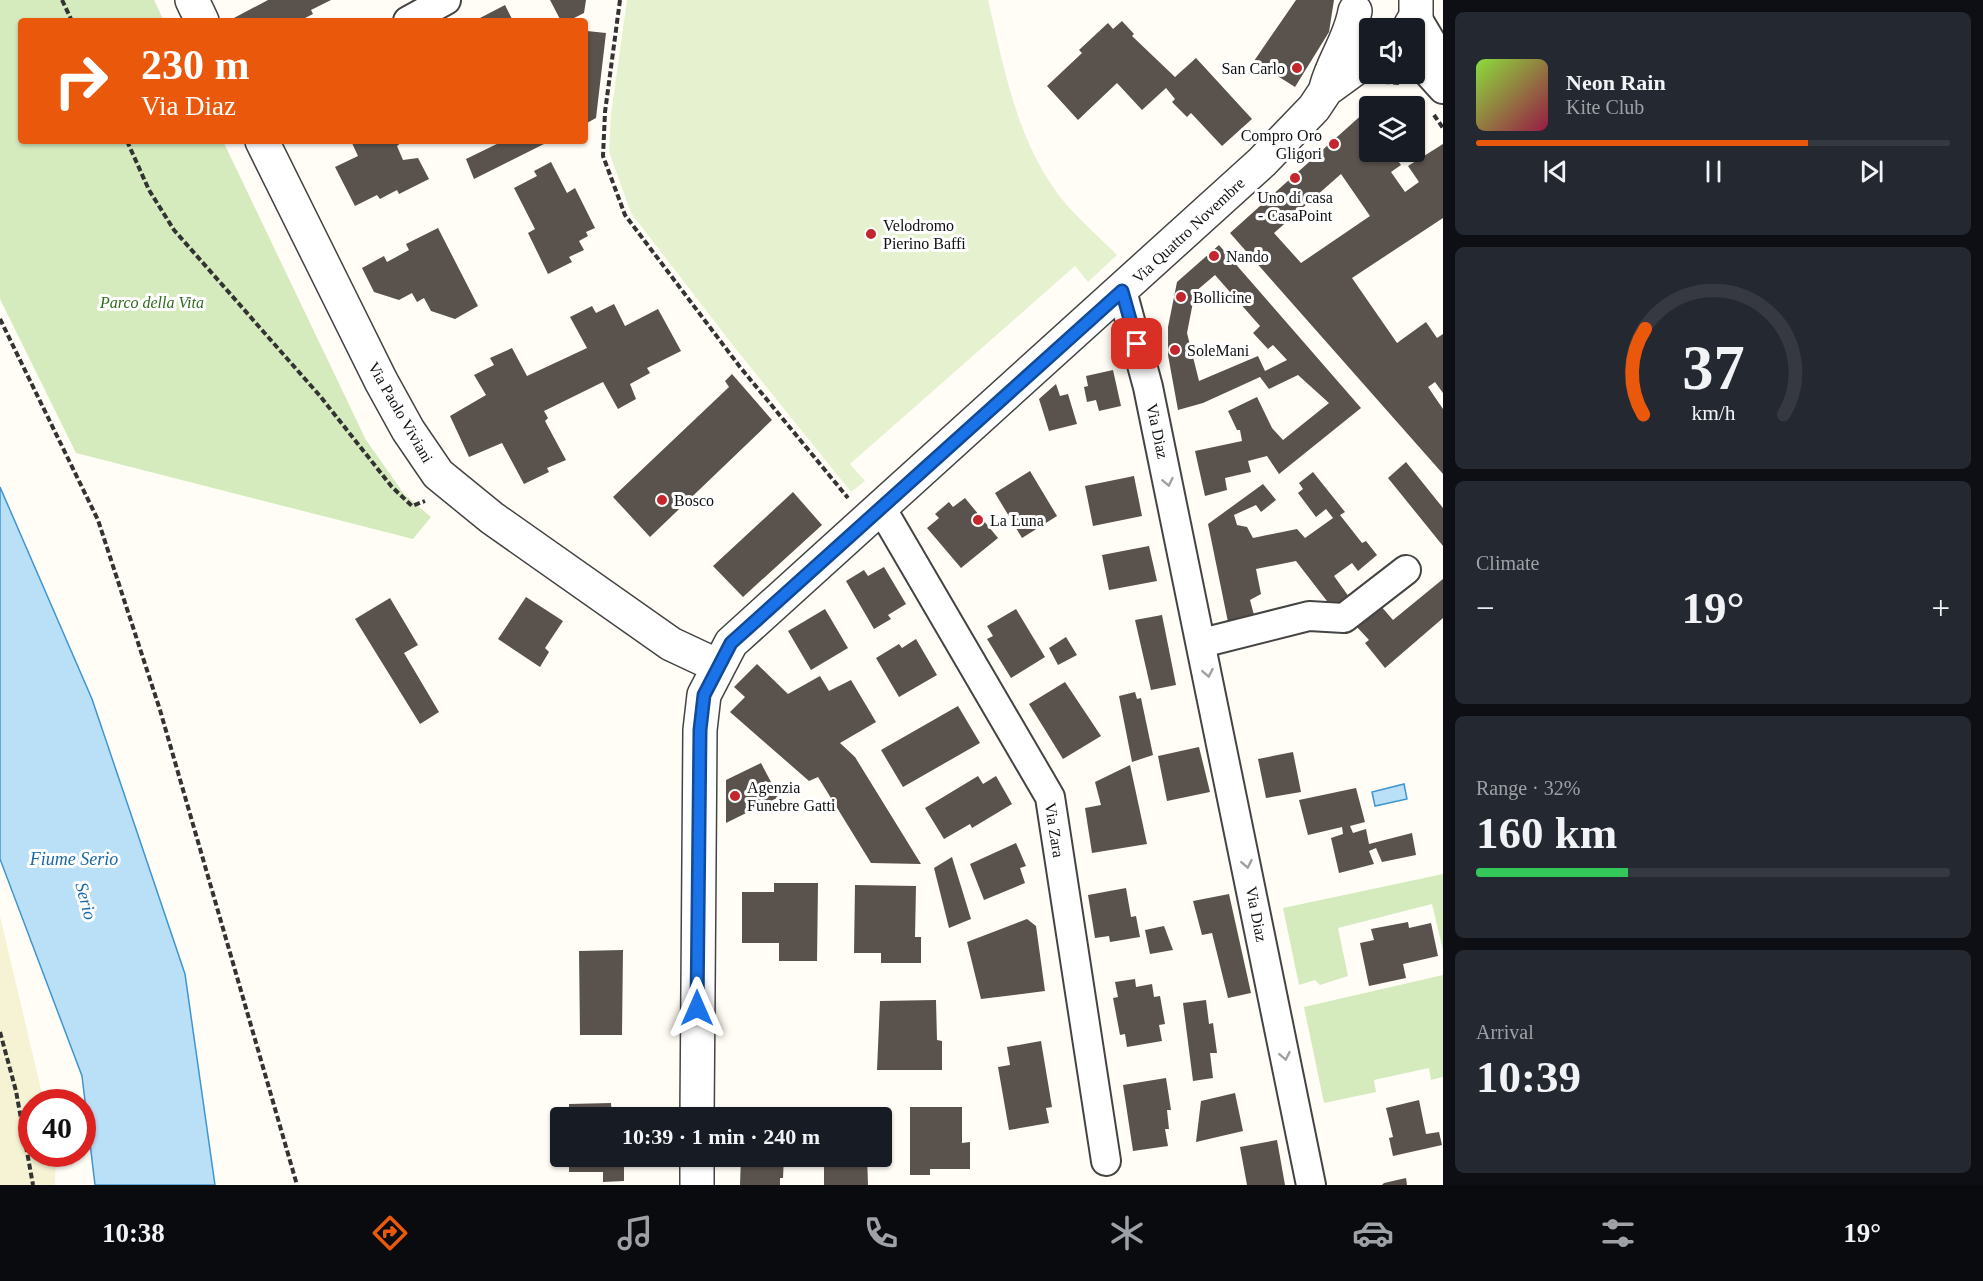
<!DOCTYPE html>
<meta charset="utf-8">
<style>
body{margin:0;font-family:"Times New Roman",serif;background:#242831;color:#f1f3f6;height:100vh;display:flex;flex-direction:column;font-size:22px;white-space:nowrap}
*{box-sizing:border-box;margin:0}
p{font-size:20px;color:#9ea1a6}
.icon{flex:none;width:33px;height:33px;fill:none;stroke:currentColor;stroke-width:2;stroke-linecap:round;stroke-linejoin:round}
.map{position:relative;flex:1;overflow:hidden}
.side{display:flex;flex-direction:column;gap:12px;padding:12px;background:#0d0f14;width:540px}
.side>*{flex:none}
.hud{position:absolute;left:18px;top:18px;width:570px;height:126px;border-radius:6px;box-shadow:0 2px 4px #0004;background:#ea580c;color:#fff;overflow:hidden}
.controls{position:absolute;left:1359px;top:18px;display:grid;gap:12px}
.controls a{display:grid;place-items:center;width:66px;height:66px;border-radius:6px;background:#171b24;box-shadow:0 2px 4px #0004;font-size:30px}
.speed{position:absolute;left:18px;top:1089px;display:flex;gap:12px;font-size:30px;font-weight:700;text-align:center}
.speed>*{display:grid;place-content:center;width:78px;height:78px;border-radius:50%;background:#171b24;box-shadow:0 2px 4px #0004;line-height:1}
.speed .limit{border:9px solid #d22;background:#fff;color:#111}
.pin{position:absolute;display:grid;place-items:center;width:51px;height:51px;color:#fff;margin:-26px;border-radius:12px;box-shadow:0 3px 9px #0006}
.me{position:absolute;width:66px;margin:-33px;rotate:0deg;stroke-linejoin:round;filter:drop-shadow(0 0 4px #0008)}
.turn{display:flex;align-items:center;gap:21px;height:126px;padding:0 24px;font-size:27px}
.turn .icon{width:78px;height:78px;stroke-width:2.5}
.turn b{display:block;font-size:42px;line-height:51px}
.big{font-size:45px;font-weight:700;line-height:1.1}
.side .card{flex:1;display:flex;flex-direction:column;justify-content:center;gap:9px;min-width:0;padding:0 21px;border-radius:9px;background:#242831}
.side .dial{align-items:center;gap:0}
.dial svg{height:156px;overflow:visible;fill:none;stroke:#363941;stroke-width:7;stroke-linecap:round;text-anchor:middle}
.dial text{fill:#f1f3f6;stroke:none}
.song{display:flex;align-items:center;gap:18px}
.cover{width:72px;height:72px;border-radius:9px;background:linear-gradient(135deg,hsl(90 70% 55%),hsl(340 70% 35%))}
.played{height:6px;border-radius:3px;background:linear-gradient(90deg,#ea580c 70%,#363941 70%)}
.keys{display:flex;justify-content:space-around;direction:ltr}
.heat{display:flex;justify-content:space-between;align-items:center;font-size:33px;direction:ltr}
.charge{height:9px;border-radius:4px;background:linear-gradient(90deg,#34c759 32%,#363941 0)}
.trip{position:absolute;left:550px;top:1107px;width:342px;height:60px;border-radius:6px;background:#171b24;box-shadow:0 2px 4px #0004;font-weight:700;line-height:60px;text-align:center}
.tabs{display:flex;height:96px;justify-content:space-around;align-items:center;background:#090b0e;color:#9ea1a6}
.tabs .icon{width:42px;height:42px}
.tabs .current{color:#ea580c}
.tabs b{font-size:27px;color:#f1f3f6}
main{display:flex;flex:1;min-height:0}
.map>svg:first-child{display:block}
.farmland{fill:#f6f3d4}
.green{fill:#d5ebbd}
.pitch{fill:#e6f2cf}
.water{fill:#b9e0f7;stroke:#3f96cf;stroke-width:1.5}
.building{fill:#5a524d;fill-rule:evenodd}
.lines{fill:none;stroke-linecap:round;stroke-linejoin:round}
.minor-casing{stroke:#444;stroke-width:32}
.tertiary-casing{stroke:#444;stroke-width:36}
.path{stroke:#333;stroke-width:4;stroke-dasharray:6 3;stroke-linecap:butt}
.minor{stroke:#fff;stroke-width:28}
.tertiary{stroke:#fff;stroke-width:33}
.oneway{stroke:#a0a0a0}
.route-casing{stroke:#114b97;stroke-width:15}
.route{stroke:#1a73e8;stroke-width:10}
.poi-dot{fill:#c4262e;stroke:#fff;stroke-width:2}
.labels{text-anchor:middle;stroke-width:6;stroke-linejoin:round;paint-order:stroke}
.poi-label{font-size:16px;fill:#111;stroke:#fff;text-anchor:start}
.street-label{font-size:16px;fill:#111;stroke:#fff}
.park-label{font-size:16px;font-style:italic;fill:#2f6b1f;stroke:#fff}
.water-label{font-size:18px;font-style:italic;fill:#1768a6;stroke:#fff}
</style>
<main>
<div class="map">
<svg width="1443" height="1185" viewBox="0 0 1443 1185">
<rect width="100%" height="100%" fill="#fffdf5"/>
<path class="farmland" d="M0,916L44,1102H32V1154H56L55,1185H0Z"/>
<path class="green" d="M0,0H154L164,21H21V141H223L366,440L404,494L431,517L413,539L76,453L0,299Z
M1443,874V950L1432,904L1338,928L1348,976L1320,985L1315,980L1299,985L1283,908Z
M1443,975V1077L1431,1080L1429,1068L1374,1080L1376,1092L1324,1103L1304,1007Z"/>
<path class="pitch" d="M627,0H988C1005,71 1017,144 1065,203C1081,221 1100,238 1117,255L1088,282L1075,266L850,464L865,481L851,492L735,348L631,213L609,152L611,114Z"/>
<path class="water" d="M0,487L92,699L185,974L215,1185H95L82,1076L0,859Z
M1404,784L1407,799L1375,806L1372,792Z"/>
<path class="building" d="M268,0H331L311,10L313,14L299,21H233L232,19Z
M550,0H586L584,13L568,21H561Z
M1296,0H1334L1329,32L1295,87L1254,61Z
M505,5L513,21H482L480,18Z
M1122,21L1134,34L1132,36L1175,77L1196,58L1252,119L1222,146L1191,113L1187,117L1172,102L1175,99L1166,88L1142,110L1117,83L1078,120L1047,86L1082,53L1079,50L1108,23L1113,29Z
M587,31L606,33L596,118L585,124L588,76H585Z
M1366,111L1370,117V152H1392L1401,165L1391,172L1405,192L1419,182L1408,166L1443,144V218L1352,278L1397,343L1426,322L1437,338L1443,334V393L1435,382L1428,387L1443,409V474L1230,233ZM1341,174L1370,216L1301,263L1274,233Z
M351,141H403L397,146L403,160L418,158L429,179L399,194L397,190L380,199L377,195L355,206L335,167L358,156Z
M503,141H550L474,179L466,159Z
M551,162L567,193L575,188L595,228L586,232L588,236L579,241L584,250L569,257L572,262L548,274L528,233L535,229L514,188L537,176L534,171Z
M438,228L478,306L455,319L431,311L424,298L417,302L412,293L399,300L374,292L362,268L384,256L387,262L409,250L406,244Z
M1219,245L1361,408L1279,474L1267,456L1248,461L1251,472L1225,478L1227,490L1205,496L1195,451L1242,441L1240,430H1237L1228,411L1257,397L1272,428L1283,440L1329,403L1298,375L1269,389L1260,377L1203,403L1178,410L1168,355V327L1177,282ZM1215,275L1260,326L1253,333L1268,349L1273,345L1287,360L1265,371L1258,356L1199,381L1187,333L1195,292Z
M614,304L625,326L658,309L681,351L647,368L650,373L630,384L636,399L618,409L603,382L544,411L548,418L545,421L566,460L547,468L549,472L524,484L502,443L469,457L450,416L486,395L474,375L494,365L490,358L512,348L527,376L587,348L570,317L592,306L596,313Z
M1113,370L1121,406L1099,411L1096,400L1087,402L1084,387L1088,386L1086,376Z
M732,374L772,420L650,537L613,497L729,387L725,381Z
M1056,384L1060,396L1068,394L1077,424L1049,431L1039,399Z
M1406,462L1443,508V546L1388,478Z
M1030,471L1057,516L1022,538L995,493Z
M1313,472L1345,512L1340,515L1362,543L1366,541L1377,555L1358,571L1352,563L1334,576L1352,601L1330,605L1296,561L1256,569L1261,594L1250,600L1254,615L1228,622L1208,524L1263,484L1276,500L1261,512L1256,505L1234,515L1237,525L1247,527L1253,538L1297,529L1305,538L1333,518L1326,509L1316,517L1298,493L1303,489L1299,483Z
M1134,476L1142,516L1093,526L1085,486Z
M793,492L822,525L743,597L713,566Z
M965,498L998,538L961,568L927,528L939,518L935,514L949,502L953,507Z
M1149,546L1157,581L1109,590L1102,555Z
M884,567L906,604L888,615L891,619L874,629L846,581L864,570L868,576Z
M1443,579V618L1385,668L1365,643L1369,640L1355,625L1380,605L1393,620Z
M526,597L563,621L545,648L549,652L540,667L498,639Z
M390,598L418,645L404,653L439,712L420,724L355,619Z
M825,609L848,648L811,670L788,631Z
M1016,609L1045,657L1011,678L987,639L993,636L987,626Z
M1162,615L1176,685L1151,690L1135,620Z
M1066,637L1077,655L1058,665L1049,648Z
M916,639L937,675L899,697L876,658L899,644L902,648Z
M757,664L788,694L820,676L829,691L851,680L876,722L840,743L855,757L921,864L871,863L818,777L809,781L730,712L745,697L734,687Z
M1065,682L1101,736L1063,759L1029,704Z
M1135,692L1137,699L1141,698L1153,755L1132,762L1119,696Z
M958,706L980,743L903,787L881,750Z
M1199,747L1210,792L1167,801L1158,756Z
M1293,752L1301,792L1266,798L1258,759Z
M761,763L779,797L726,823V780Z
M1130,765L1147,844L1092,853L1085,808L1101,805L1095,782Z
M978,776L983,784L996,776L1012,804L972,828L970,824L944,839L925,808Z
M1356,788L1365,822L1350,826L1353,833L1366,829L1369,844L1412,833L1416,855L1382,862L1376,848L1369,851L1374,864L1339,873L1331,838L1343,834L1342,827L1308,835L1299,800Z
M1016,843L1026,866L1020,868L1025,883L984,900L970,864Z
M952,857L971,919L949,928L934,868Z
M774,883H818L817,961H779V943H742V892H774Z
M855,885L916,886L915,937H921V963H881V953H854Z
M1126,888L1131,917L1136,916L1140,937L1110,942L1109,936L1095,938L1088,895Z
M1229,894L1251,993L1228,998L1212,933L1202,935L1193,901Z
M1027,919L1036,926L1045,991L981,999L967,942Z
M1408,922L1409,928L1431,923L1438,956L1403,964L1406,978L1369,986L1360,943L1374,940L1371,929Z
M1164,926L1173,950L1150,954L1145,930Z
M623,950L622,1035H580L579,951Z
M1135,979L1136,987L1152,984L1154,997L1160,996L1165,1024L1159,1025L1162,1041L1127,1047L1125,1034L1120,1035L1113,998L1118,997L1115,982Z
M936,1000L937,1040L942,1041V1070H877L880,1001Z
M1206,1000L1209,1024L1213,1023L1217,1053H1210L1213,1078L1193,1081L1183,1003Z
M1041,1041L1052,1107L1046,1108L1049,1123L1009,1130L998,1067L1010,1065L1007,1047Z
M1166,1078L1171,1110H1167L1169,1129H1165L1168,1146L1133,1151L1123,1085Z
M1235,1093L1243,1131L1196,1142L1201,1101Z
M1419,1100L1426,1134L1439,1132L1442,1145L1393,1156L1389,1138L1393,1137L1386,1108Z
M611,1103L612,1118H569V1104Z
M910,1107H962V1143L970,1142V1169H930V1175H910Z
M1277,1140L1285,1185H1247L1240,1147Z
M569,1156H624V1181L603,1182V1172H569Z
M741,1156H784L783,1178H780V1185H740Z
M824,1156H867L868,1185H824Z
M1406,1178L1407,1185H1382L1384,1183Z"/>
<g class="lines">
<g class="minor-casing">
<path id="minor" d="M1416,16L1443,62
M408,21L446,0
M1414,57L1443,89
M1122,291L1148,387L1311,1185
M880,506L1050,797L1106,1161
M1202,643L1309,616L1344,618L1406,570"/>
</g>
<g class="tertiary-casing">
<path id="tertiary" d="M192,0L202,21
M1409,28L1416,16V0
M1326,88C1333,61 1350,40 1355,11
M262,141L381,381L408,430L438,474L492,518L671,644L718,666
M697,1118L700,730L704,695L731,643L1262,162L1314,108L1326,90L1359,66L1370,54
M697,1185V1156"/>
</g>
<path class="path" d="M62,0L72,21
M620,0L605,112L603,156L625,215L740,367L848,498
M1384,82L1400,83
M1434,115L1443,128
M127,141L149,190L174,230L320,396L392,487L412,506L425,501
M0,319L98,520L160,710L297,1185
M0,1032L16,1091L33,1185"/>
<use href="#minor" class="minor"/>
<use href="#tertiary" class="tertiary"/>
</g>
<defs><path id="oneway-chevron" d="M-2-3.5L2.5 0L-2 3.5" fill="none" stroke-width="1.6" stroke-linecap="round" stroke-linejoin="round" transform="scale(1.5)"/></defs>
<g class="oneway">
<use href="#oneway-chevron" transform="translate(1168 482) rotate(78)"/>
<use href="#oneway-chevron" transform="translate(1208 673) rotate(79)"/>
<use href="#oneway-chevron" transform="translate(1247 864) rotate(79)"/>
<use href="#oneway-chevron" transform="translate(1285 1056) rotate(79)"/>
</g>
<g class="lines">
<g class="route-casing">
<path id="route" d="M697,1008L700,730L704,695L731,643L1122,291L1137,344"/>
</g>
<use href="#route" class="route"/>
</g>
<g class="poi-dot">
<circle cx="1297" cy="68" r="6"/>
<circle cx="1334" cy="144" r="6"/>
<circle cx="1295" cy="178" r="6"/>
<circle cx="871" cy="234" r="6"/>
<circle cx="1214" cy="256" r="6"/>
<circle cx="1181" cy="297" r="6"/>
<circle cx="1175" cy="350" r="6"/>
<circle cx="662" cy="500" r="6"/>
<circle cx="978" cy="520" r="6"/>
<circle cx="735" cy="796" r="6"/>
</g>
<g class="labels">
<g class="poi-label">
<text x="1285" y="74" text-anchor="end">San Carlo</text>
<text x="1322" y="141" text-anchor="end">Compro Oro<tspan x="1322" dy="18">Gligori</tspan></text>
<text x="1295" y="203" text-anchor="middle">Uno di casa<tspan x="1295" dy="18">- CasaPoint</tspan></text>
<text x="883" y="231">Velodromo<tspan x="883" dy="18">Pierino Baffi</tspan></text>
<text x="1226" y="262">Nando</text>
<text x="1193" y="303">Bollicine</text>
<text x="1187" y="356">SoleMani</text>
<text x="674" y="506">Bosco</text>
<text x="990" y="526">La Luna</text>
<text x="747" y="793">Agenzia<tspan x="747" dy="18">Funebre Gatti</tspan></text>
</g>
<g class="street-label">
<text transform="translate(1188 230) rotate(-43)" y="6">Via Quattro Novembre</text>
<text transform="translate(401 412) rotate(60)" y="6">Via Paolo Viviani</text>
<text transform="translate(1158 431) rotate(78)" y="6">Via Diaz</text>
<text transform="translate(1055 830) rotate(81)" y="6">Via Zara</text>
<text transform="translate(1257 914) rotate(79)" y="6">Via Diaz</text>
</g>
<g class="park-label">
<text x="152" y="308">Parco della Vita</text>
</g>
<g class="water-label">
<text x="74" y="865">Fiume Serio</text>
<text transform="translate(86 901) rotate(75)" y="6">Serio</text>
</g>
</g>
</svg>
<div class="controls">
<a><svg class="icon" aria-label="sound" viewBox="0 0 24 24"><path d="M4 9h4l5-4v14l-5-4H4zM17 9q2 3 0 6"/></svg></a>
<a><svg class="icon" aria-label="layers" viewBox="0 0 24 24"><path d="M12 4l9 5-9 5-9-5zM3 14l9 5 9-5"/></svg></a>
</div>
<div class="speed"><div class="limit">40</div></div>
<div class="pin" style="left:1137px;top:344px;background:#d93025"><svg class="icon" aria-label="arrive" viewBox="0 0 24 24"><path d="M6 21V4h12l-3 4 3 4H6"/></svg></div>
<svg class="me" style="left:697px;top:1008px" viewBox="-20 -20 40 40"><path d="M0-17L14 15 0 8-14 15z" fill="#1a73e8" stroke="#fff" stroke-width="4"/></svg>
<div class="trip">10:39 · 1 min · 240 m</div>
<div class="hud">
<div class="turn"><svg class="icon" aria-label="right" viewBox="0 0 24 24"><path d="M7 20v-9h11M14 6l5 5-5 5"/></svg><div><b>230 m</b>Via Diaz</div></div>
</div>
</div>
<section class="side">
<div class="card">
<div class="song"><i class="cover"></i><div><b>Neon Rain</b><p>Kite Club</p></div></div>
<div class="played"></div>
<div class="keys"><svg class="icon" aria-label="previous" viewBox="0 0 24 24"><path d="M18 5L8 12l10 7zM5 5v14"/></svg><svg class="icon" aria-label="pause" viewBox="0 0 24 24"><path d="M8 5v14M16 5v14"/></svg><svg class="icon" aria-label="next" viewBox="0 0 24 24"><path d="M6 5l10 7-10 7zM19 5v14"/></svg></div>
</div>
<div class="card dial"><svg viewBox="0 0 100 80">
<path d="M14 69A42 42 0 1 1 86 69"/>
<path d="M14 69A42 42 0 0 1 15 25" stroke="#ea580c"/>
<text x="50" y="56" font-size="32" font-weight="700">37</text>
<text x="50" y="72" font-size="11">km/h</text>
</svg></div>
<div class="card"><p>Climate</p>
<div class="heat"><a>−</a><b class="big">19°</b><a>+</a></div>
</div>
<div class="card"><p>Range · 32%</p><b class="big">160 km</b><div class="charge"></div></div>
<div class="card"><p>Arrival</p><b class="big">10:39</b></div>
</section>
</main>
<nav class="tabs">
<b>10:38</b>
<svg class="icon current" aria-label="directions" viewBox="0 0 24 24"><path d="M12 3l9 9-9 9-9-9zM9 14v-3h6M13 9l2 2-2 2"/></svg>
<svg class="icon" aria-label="music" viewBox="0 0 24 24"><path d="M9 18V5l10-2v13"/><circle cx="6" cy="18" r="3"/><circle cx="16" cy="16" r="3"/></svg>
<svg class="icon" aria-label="phone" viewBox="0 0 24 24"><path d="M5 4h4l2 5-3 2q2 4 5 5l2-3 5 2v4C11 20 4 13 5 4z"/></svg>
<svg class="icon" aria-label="climate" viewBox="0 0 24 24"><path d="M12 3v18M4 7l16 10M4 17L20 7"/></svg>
<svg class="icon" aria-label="car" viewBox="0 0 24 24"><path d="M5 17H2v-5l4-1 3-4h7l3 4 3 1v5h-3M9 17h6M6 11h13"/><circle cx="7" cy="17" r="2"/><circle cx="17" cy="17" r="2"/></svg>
<svg class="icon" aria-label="filters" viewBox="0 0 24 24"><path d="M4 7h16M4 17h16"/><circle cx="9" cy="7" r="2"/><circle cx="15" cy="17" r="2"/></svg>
<b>19°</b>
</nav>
